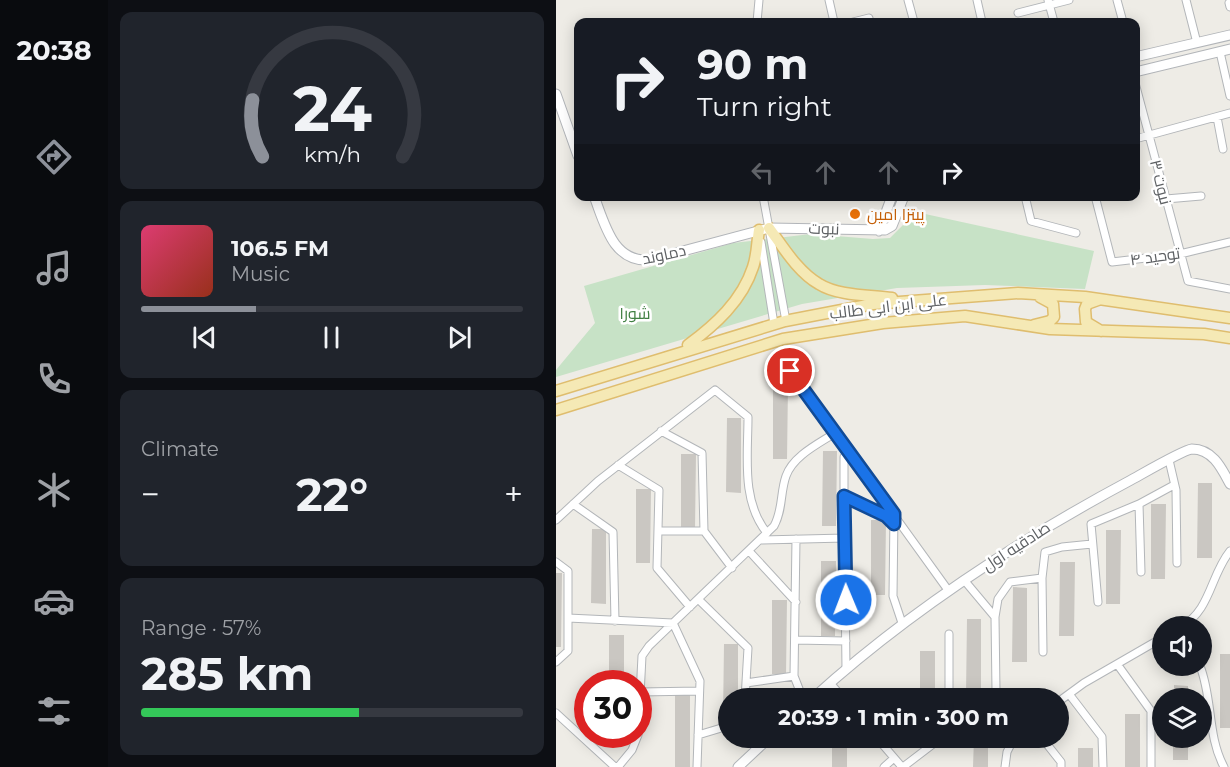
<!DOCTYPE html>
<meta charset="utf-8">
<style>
body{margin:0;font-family:Montserrat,Cairo,sans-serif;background:#20242c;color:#f1f3f6;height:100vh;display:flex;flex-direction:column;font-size:22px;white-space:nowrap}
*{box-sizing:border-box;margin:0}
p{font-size:20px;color:#9ea1a6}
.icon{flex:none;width:33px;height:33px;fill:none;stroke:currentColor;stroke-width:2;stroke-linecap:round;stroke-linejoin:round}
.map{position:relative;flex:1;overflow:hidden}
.details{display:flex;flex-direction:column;gap:12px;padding:12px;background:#0d0f14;width:448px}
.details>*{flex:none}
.top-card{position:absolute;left:18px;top:18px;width:566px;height:183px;border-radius:12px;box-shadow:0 3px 15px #0003;background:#171b24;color:#f1f3f6;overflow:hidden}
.controls{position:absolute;left:596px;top:616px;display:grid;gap:12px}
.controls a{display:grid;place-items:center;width:60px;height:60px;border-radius:50%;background:#171b24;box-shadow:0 3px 15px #0003;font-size:30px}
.speed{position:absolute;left:18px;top:670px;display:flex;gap:12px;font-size:30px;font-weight:700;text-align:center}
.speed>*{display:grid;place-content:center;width:78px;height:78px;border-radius:50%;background:#171b24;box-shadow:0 3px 15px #0003;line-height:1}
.speed .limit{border:9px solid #d22;background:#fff;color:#111}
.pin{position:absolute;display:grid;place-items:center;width:51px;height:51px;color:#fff;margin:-26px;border:3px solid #fff;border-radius:50%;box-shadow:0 2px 6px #0007}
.me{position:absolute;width:66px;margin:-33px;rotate:359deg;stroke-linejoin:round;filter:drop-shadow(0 0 4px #0008)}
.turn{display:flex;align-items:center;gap:21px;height:126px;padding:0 24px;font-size:27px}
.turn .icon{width:78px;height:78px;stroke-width:2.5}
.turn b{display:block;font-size:42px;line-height:51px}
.lanes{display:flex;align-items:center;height:57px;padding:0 24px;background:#0003;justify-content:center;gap:30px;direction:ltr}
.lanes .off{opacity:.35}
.big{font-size:45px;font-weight:700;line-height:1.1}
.details .card{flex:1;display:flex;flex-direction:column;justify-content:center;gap:9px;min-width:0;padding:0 21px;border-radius:12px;background:#20242c}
.details .dial{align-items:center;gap:0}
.dial svg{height:156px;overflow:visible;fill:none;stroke:#363941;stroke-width:7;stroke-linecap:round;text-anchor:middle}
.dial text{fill:#f1f3f6;stroke:none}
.song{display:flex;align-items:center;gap:18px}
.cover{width:72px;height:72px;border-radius:9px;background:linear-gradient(135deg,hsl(340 70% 55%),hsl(10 70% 35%))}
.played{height:6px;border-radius:3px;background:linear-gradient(90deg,#8c9099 30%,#363941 30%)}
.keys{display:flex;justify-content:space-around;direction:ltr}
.heat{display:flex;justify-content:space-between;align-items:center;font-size:33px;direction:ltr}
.charge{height:9px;border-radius:4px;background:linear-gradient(90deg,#34c759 57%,#363941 0)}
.trip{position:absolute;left:162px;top:688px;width:351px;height:60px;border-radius:30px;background:#171b24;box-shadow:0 3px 15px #0003;font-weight:700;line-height:60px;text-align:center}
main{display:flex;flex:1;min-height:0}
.tab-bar{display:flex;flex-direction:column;width:108px;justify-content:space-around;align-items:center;background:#090b0e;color:#9ea1a6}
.tab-bar .icon{width:42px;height:42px}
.tab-bar .active{color:#8c9099}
.tab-bar b{font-size:27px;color:#f1f3f6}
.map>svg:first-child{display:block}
.green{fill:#c7e2c6}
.building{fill:#cac7c2}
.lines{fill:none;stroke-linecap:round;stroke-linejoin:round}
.street-casing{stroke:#b3b6b9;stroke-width:9}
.secondary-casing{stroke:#b2b5b9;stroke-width:11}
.primary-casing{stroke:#dfbd6e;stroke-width:13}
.street{stroke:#fff;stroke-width:7}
.secondary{stroke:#fff;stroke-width:9}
.primary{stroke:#f5e9b5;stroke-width:10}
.route-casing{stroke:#114b97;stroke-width:15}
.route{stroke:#1a73e8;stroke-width:10}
.food-dot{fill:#e8710a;stroke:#fff;stroke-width:2}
.labels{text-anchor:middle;stroke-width:5;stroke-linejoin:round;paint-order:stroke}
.street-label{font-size:16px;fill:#5e6164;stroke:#fff}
.food-label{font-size:16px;fill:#c56008;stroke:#fff;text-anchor:start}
.park-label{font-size:16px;fill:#418043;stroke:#fff}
</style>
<main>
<nav class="tab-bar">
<b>20:38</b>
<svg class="icon active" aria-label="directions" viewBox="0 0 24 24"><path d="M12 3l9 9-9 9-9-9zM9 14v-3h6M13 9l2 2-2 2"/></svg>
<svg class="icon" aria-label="music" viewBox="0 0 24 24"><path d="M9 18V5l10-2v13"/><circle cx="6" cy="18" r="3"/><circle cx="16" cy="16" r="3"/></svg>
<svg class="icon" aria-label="phone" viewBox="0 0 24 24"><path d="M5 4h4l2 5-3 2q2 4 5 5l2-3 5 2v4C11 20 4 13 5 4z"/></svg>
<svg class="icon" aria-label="climate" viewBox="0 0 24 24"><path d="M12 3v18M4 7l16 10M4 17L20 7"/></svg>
<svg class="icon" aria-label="car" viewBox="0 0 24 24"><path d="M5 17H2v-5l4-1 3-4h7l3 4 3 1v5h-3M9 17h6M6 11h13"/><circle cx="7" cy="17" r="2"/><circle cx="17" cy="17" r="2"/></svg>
<svg class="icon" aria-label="filters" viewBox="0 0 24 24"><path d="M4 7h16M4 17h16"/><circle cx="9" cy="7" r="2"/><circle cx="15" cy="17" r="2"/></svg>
</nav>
<section class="details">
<div class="card dial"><svg viewBox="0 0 100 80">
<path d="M14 69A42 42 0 1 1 86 69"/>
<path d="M14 69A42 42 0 0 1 9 40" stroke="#8c9099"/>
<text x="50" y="56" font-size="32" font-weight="700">24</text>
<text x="50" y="72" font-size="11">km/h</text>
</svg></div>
<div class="card">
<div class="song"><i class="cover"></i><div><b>106.5 FM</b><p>Music</p></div></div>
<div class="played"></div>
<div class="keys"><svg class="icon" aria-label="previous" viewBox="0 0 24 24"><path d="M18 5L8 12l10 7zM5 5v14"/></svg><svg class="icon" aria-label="pause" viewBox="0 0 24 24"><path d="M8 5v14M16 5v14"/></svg><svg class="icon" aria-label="next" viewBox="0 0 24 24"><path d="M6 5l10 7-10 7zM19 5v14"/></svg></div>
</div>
<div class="card"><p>Climate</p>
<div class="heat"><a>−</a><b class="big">22°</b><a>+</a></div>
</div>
<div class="card"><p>Range · 57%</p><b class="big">285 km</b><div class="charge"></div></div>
</section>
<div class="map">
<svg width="674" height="767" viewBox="0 0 674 767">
<rect width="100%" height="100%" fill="#eeece6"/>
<path class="green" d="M360,212L538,251L529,289L429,285L341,288L246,304L0,377V370L39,323L28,286L177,243L255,234L317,239L334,238Z"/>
<path class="building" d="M217,385H232L231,459H217Z
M171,418H185V493L170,492Z
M267,451H281L280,526H266Z
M125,454H140L139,529H125Z
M642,483H656V558H641Z
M80,489H95L94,563H80Z
M595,504H610L609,579H595Z
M315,520H330L329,595H315Z
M36,529H50V604L35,603Z
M550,530H565L564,604H550Z
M265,561H280L279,636H265Z
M504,562H519L518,636H503Z
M0,573H6L5,647H0Z
M457,587L471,588V662H456Z
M216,600H231L230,675L216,674Z
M411,619H425V694H410Z
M53,635H68V684H53Z
M168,644H182V699H172V718H167Z
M364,651H379V699H364Z
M664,654H674V728H664Z
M618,685L632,686V699H618Z
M119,694H134V767H119Z
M569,714H584V767H569Z
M276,738H291V767H276Z
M418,738H432V767H417Z
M617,738H632V760H617Z
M522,748H537V767H522Z"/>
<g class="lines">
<g class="street-casing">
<path id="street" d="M273,0L278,22
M352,0L358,22
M421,0L426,22
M492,0L498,22
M561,0L567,22
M630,0L641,43
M673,3L674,7
M462,13L513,0
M201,22L203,0
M297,22L313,18
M664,52L674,96
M579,83L632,281L674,289
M661,117L667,149
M579,139L674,113
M207,196L230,321
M469,196L475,221L520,233
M539,196L556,262L624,254L674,242
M610,199L645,196
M205,242L218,324
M234,371L392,590
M105,431L146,453L148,531L176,568
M288,457V496L330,516L338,524
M613,460L620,490L621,563
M62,465L103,490L101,568L134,607
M288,496L290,669
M17,504L57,532L59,621
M583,504L618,485
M338,514L337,596L346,623
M0,520L42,481L159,390L192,417C192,456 185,501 211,533
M102,531H148
M240,539L238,676L247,699
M205,540L289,538
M193,551L240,602
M0,562L12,571V651L0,662
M408,580L439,617L440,691
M142,599L192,648L189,699
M542,602L535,524L583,504L585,572
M439,617L442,599L454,582L486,578
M12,618L117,623L144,681L141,767
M625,627C655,610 654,576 674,551
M239,640L290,641
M487,652L486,578L489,552L506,547L536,544
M561,664L595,711V767
M644,666C657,699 651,735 668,767
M190,683L238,676
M274,683L288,699
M84,692L143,691
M513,694L546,737L547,767
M393,699V634
M502,702L528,683L606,638
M0,713L59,767
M82,735L86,656L93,646L218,526C227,510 224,493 230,476C237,456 262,444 279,433
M142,735L172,726
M195,738L200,750
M321,738L346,767
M486,738L505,762V767
M62,767L76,750L82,735
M328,767L338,758
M347,767L385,738
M449,767L451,752L458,738"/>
</g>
<g class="secondary-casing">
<path id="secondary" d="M579,57L674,35
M579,72L674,49
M0,94L22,156
M38,196C49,225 57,262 93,260L213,228L329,230L336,226L348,196
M323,231L336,196
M256,699C353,611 461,541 575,480C586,474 627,450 636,449C657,449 666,469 674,484
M182,767L213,738"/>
</g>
<g class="primary-casing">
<path id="primary" d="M213,228C227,247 242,272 263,284C282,296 314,295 336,298
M542,300L531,304L529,309L530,322L545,331
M478,325L494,321L498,317L497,304L484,297
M132,345C159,325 186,301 197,267C201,256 201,242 203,230
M0,391L229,321L317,304L462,293L529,297L674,318
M0,410L227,339L327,323L409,316L494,329L648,334L674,338"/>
</g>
<use href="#street" class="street"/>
<use href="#secondary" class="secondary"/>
<use href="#primary" class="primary"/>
</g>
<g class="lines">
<g class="route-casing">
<path id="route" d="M234,371L338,514V524L330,516L288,496L290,600"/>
</g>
<use href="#route" class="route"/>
</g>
<circle class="food-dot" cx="299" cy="214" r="6"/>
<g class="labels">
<g class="street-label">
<text transform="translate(605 182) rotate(76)" y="6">نبوت ۳</text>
<text transform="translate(268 228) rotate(2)" y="6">نبوت</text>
<text transform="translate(108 254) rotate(-12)" y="6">دماوند</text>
<text transform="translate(599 256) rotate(-8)" y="6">توحید ۴</text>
<text transform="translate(332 306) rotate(-7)" y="6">علی ابن ابی طالب</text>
<text transform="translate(460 546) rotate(-33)" y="6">صادقیه اول</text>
</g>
<g class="food-label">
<text x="311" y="220">پیتزا امین</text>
</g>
<g class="park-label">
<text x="79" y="319">شورا</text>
</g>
</g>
</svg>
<div class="controls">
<a><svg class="icon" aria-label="sound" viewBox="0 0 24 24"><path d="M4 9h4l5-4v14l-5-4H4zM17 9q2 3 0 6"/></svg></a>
<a><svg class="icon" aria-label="layers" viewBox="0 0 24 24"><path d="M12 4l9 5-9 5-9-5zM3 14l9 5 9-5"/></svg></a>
</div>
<div class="speed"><div class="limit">30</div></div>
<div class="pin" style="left:234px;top:371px;background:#d93025"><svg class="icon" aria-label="arrive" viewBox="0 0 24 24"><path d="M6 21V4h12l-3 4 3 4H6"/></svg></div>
<svg class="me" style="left:290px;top:600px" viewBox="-20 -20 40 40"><circle r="17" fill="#1a73e8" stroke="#fff" stroke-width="3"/><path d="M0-11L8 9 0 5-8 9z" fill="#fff"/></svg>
<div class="trip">20:39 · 1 min · 300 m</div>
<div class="top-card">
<div class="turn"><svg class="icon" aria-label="right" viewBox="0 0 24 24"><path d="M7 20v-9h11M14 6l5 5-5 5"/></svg><div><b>90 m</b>Turn right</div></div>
<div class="lanes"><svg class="icon off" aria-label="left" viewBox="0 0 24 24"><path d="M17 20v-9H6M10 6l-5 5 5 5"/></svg><svg class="icon off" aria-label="ahead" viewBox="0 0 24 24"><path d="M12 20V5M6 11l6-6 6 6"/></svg><svg class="icon off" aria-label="ahead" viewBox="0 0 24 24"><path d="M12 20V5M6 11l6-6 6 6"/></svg><svg class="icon" aria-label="right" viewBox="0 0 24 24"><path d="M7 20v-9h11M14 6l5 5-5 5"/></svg></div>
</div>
</div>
</main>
